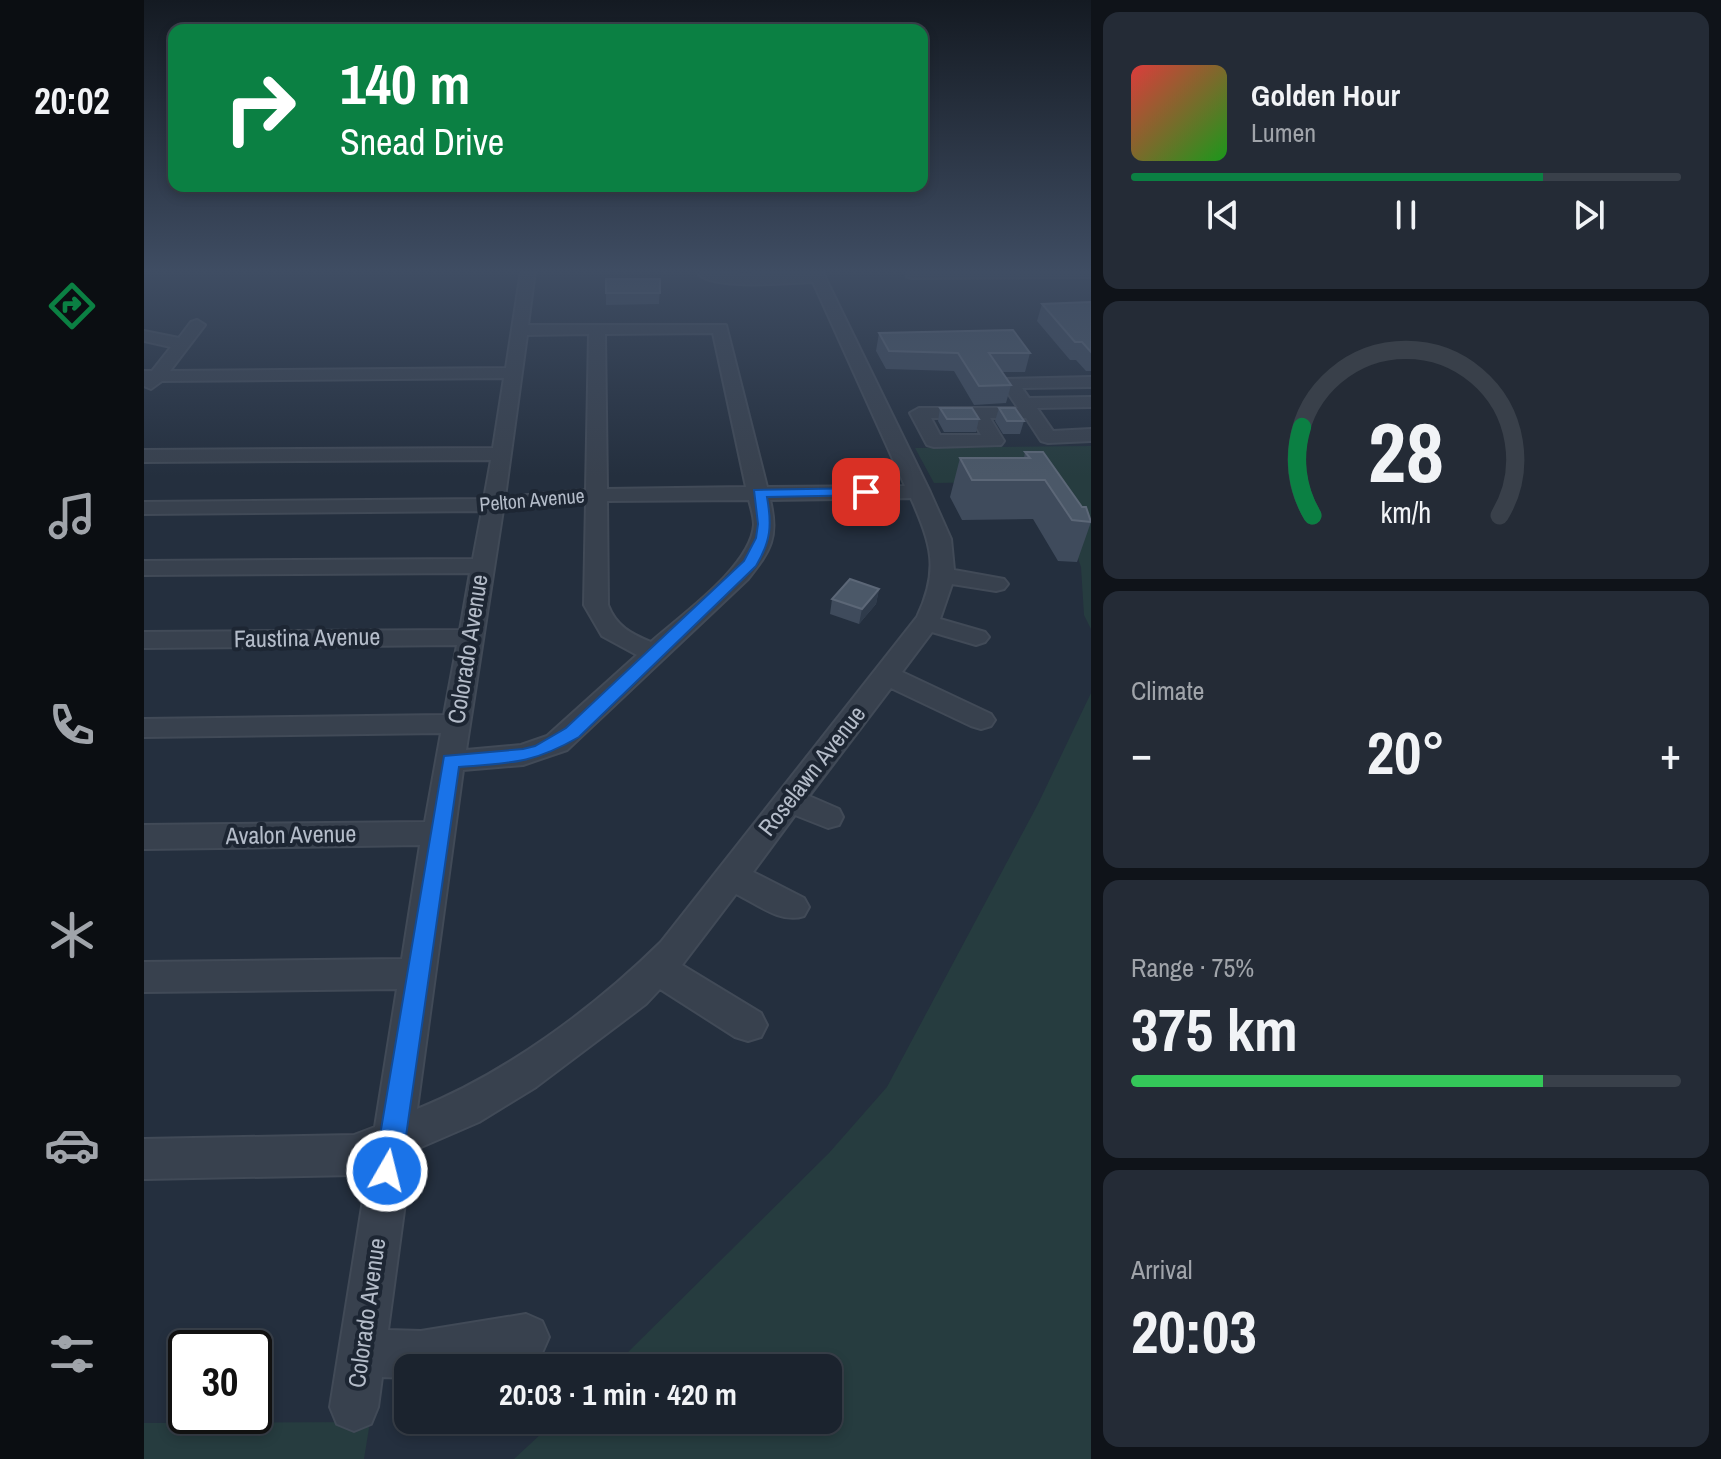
<!DOCTYPE html>
<meta charset="utf-8">
<style>
body{margin:0;font-family:"Archivo Narrow",sans-serif;background:#242b36;color:#f1f3f6;height:100vh;display:flex;flex-direction:column;font-size:30px;white-space:nowrap}
*{box-sizing:border-box;margin:0}
p{font-size:26px;color:#a0a4aa}
.icon{flex:none;width:44px;height:44px;fill:none;stroke:currentColor;stroke-width:2;stroke-linecap:round;stroke-linejoin:round}
.map{position:relative;flex:1;overflow:hidden}
.panel{display:flex;flex-direction:column;gap:12px;padding:12px;background:#0f1319;width:630px}
.panel>*{flex:none}
.hud{position:absolute;left:24px;top:24px;width:760px;height:168px;border-radius:16px;box-shadow:0 4px 12px #0003,0 0 0 2px #39404a;background:#0b8043;color:#fff;overflow:hidden}
.speed{position:absolute;left:24px;top:1330px;display:flex;gap:16px;font-size:40px;font-weight:700;text-align:center}
.speed>*{display:grid;place-content:center;width:104px;height:104px;border-radius:50%;background:#1b232e;box-shadow:0 4px 12px #0003,0 0 0 2px #39404a;line-height:1}
.speed .limit{border:4px solid #111;border-radius:12px;background:#fff;color:#111}
.pin{position:absolute;display:grid;place-items:center;width:68px;height:68px;color:#fff;margin:-34px;border-radius:16px;box-shadow:0 4px 12px #0006}
.me{position:absolute;width:88px;margin:-44px;rotate:8deg;stroke-linejoin:round;filter:drop-shadow(0 0 6px #0008)}
.turn{display:flex;align-items:center;gap:28px;height:168px;padding:0 40px;font-size:36px}
.turn .icon{width:104px;height:104px;stroke-width:2.5}
.turn b{display:block;font-size:56px;line-height:68px}
.big{font-size:60px;font-weight:700;line-height:1.1}
.panel .tile{flex:1;display:flex;flex-direction:column;justify-content:center;gap:12px;min-width:0;padding:0 28px;border-radius:16px;background:#242b36}
.panel .dial{align-items:center;gap:0}
.dial svg{height:208px;overflow:visible;fill:none;stroke:#39404a;stroke-width:7;stroke-linecap:round;text-anchor:middle}
.dial text{fill:#f1f3f6;stroke:none}
.song{display:flex;align-items:center;gap:24px}
.cover{width:96px;height:96px;border-radius:12px;background:linear-gradient(135deg,hsl(0 70% 55%),hsl(120 70% 35%))}
.played{height:8px;border-radius:4px;background:linear-gradient(90deg,#0b8043 75%,#39404a 75%)}
.keys{display:flex;justify-content:space-around;direction:ltr}
.heat{display:flex;justify-content:space-between;align-items:center;font-size:44px;direction:ltr}
.charge{height:12px;border-radius:6px;background:linear-gradient(90deg,#34c759 75%,#39404a 0)}
.trip{position:absolute;left:250px;top:1354px;width:448px;height:80px;border-radius:16px;background:#1b232e;box-shadow:0 4px 12px #0003,0 0 0 2px #39404a;font-weight:700;line-height:80px;text-align:center}
main{display:flex;flex:1;min-height:0}
.dock{display:flex;flex-direction:column;width:144px;justify-content:space-around;align-items:center;background:#0b0e12;color:#a0a4aa}
.dock .icon{width:56px;height:56px}
.dock .current{color:#0b8043}
.dock b{font-size:36px;color:#f1f3f6}
.map>svg:first-child{display:block}
.green{fill:#263c3f}
.lines{fill:none;stroke-linecap:round;stroke-linejoin:round}
.minor-casing{stroke:#414a57;stroke-width:4}
.minor{fill:#38414e;fill-rule:evenodd}
.wall{fill:#3f4b5c}
.shaded-wall{fill:#2f3b4b}
.building{fill:#4b5868;stroke:#5c6777;stroke-width:2}
.route{fill:#1a73e8;stroke:#114b97;stroke-width:2}
.labels{text-anchor:middle;stroke-width:8;stroke-linejoin:round;paint-order:stroke}
.far-street-label{font-size:20px;fill:#b4bcc9;stroke:#1d2633}
.street-label{font-size:24px;fill:#b4bcc9;stroke:#1d2633}
</style>
<main>
<nav class="dock">
<b>20:02</b>
<svg class="icon current" aria-label="directions" viewBox="0 0 24 24"><path d="M12 3l9 9-9 9-9-9zM9 14v-3h6M13 9l2 2-2 2"/></svg>
<svg class="icon" aria-label="music" viewBox="0 0 24 24"><path d="M9 18V5l10-2v13"/><circle cx="6" cy="18" r="3"/><circle cx="16" cy="16" r="3"/></svg>
<svg class="icon" aria-label="phone" viewBox="0 0 24 24"><path d="M5 4h4l2 5-3 2q2 4 5 5l2-3 5 2v4C11 20 4 13 5 4z"/></svg>
<svg class="icon" aria-label="climate" viewBox="0 0 24 24"><path d="M12 3v18M4 7l16 10M4 17L20 7"/></svg>
<svg class="icon" aria-label="car" viewBox="0 0 24 24"><path d="M5 17H2v-5l4-1 3-4h7l3 4 3 1v5h-3M9 17h6M6 11h13"/><circle cx="7" cy="17" r="2"/><circle cx="17" cy="17" r="2"/></svg>
<svg class="icon" aria-label="filters" viewBox="0 0 24 24"><path d="M4 7h16M4 17h16"/><circle cx="9" cy="7" r="2"/><circle cx="15" cy="17" r="2"/></svg>
</nav>
<div class="map">
<svg width="947" height="1459" viewBox="0 0 947 1459">
<rect width="100%" height="100%" fill="#242f3e"/>
<path class="green" d="M947,446V629L940,615L937,567L927,537L866,482L790,483L771,448Z
M947,693V1459H370L412,1420H684V1368H468L685,1153L743,1087L894,804Z
M226,1422L220,1459H0V1423Z"/>
<g class="lines">
<g class="minor-casing">
<path id="minor" d="M377,271H391L384,325H582L623,487L761,486L669,282C643,283 575,290 555,275L560,271L599,275L678,271L786,492L807,539L810,570L860,579L864,584L860,589L852,591L808,584L796,619L841,632L845,637L841,642L832,645L788,632L758,672L847,714L851,720L847,726L837,729L827,726L747,688L665,796L695,809L699,817L695,825L684,828L651,815L609,872L660,898L665,907L660,916C637,924 613,904 592,894L538,965L617,1013L623,1025L617,1037L604,1041L591,1037L516,989L502,1004L392,1087L335,1122L268,1151L244,1330L277,1331L382,1314L398,1321L405,1337L398,1353C356,1371 309,1368 264,1368V1378L238,1377L234,1407L227,1424L210,1431L193,1424L186,1407L224,1169L210,1175L0,1179V1139L210,1135L231,1127L253,989L0,992V962L258,959L276,845L0,849V825L281,822L297,733L0,737V719L300,715L313,645L0,648V632L316,630L326,573L0,575V561L329,559L338,511L0,514V502L340,499L347,460L0,462V450L349,448L360,378L18,381L7,389L0,386V371H8L27,347L0,341V331L35,338L47,322L53,320L61,325L26,371L362,368ZM569,333L602,487L463,489L461,334ZM445,334L442,490L361,497L383,335ZM767,498C787,544 796,569 773,617L517,942C450,1008 361,1074 273,1109L319,770L379,765L423,750L604,579C627,550 635,537 626,500ZM605,500C607,507 610,517 610,525C607,567 537,615 507,642C487,634 472,626 464,605L463,501ZM442,502L440,605L458,636L493,655L403,736L377,745L322,750L359,510Z
M763,271H947V277L768,278L763,277Z
M947,377V387L878,388L885,398L947,397V407L893,408L909,431L947,429V441L904,443L897,441L882,418H846L860,441L857,445L790,447L783,445L766,413L775,408H874L857,383L860,379ZM787,418H827L837,435H796Z"/>
</g>
<use href="#minor" class="minor"/>
</g>
<path class="wall" d="M462,279H516L515,304L462,305Z
M947,302V371H942L932,360H926L893,321L898,304Z
M735,333L886,353L881,372H858L867,385L862,403L830,405L810,371L742,369L732,351Z
M796,408L835,419L832,432H800L794,421Z
M855,408L880,421L876,434H859L851,421Z
M881,452L947,522L933,562L914,561L889,519L818,520L806,497L816,458H880Z
M735,589L732,604L715,624L686,614L688,599Z"/>
<path class="shaded-wall" d="M735,589L732,604L715,624L718,609Z"/>
<path class="building" d="M462,279H516V293H462Z
M947,302V352L938,342H931L898,304Z
M869,330L886,353H845L867,385L835,386L814,353L745,351L735,333Z
M796,408H828L835,419H803Z
M855,408H871L880,421H863Z
M881,452H899L938,507H942L947,522L928,520L901,480H828L816,458H886Z
M706,579L735,589L718,609L688,599Z"/>
<linearGradient id="sky" x2="0" y2="1"><stop stop-color="#141a22"/><stop offset="0.57" stop-color="#3f4d63"/><stop offset="1" stop-color="#3f4d63" stop-opacity="0"/></linearGradient>
<rect width="947" height="476" fill="url(#sky)"/>
<path class="route" d="M722,488L729,492L727,495L623,497C628,525 627,541 612,566L435,737C388,764 367,763 315,767L257,1171L253,1180L243,1184L234,1180L230,1171L300,756L379,749L391,746L422,728L600,561L612,538L614,524L610,490Z"/>
<g class="labels">
<g class="far-street-label">
<text transform="translate(388 500) rotate(-5)" y="7">Pelton Avenue</text>
</g>
<g class="street-label">
<text transform="translate(163 638) rotate(-1)" y="8">Faustina Avenue</text>
<text transform="translate(324 649) rotate(-81)" y="8">Colorado Avenue</text>
<text transform="translate(668 771) rotate(-52)" y="8">Roselawn Avenue</text>
<text transform="translate(147 835) rotate(-1)" y="8">Avalon Avenue</text>
<text transform="translate(223 1313) rotate(-82)" y="8">Colorado Avenue</text>
</g>
</g>
</svg>
<div class="speed"><div class="limit">30</div></div>
<div class="pin" style="left:722px;top:492px;background:#d93025"><svg class="icon" aria-label="arrive" viewBox="0 0 24 24"><path d="M6 21V4h12l-3 4 3 4H6"/></svg></div>
<svg class="me" style="left:243px;top:1171px" viewBox="-20 -20 40 40"><circle r="17" fill="#1a73e8" stroke="#fff" stroke-width="3"/><path d="M0-11L8 9 0 5-8 9z" fill="#fff"/></svg>
<div class="trip">20:03 · 1 min · 420 m</div>
<div class="hud">
<div class="turn"><svg class="icon" aria-label="right" viewBox="0 0 24 24"><path d="M7 20v-9h11M14 6l5 5-5 5"/></svg><div><b>140 m</b>Snead Drive</div></div>
</div>
</div>
<section class="panel">
<div class="tile">
<div class="song"><i class="cover"></i><div><b>Golden Hour</b><p>Lumen</p></div></div>
<div class="played"></div>
<div class="keys"><svg class="icon" aria-label="previous" viewBox="0 0 24 24"><path d="M18 5L8 12l10 7zM5 5v14"/></svg><svg class="icon" aria-label="pause" viewBox="0 0 24 24"><path d="M8 5v14M16 5v14"/></svg><svg class="icon" aria-label="next" viewBox="0 0 24 24"><path d="M6 5l10 7-10 7zM19 5v14"/></svg></div>
</div>
<div class="tile dial"><svg viewBox="0 0 100 80">
<path d="M14 69A42 42 0 1 1 86 69"/>
<path d="M14 69A42 42 0 0 1 10 35" stroke="#0b8043"/>
<text x="50" y="56" font-size="32" font-weight="700">28</text>
<text x="50" y="72" font-size="11">km/h</text>
</svg></div>
<div class="tile"><p>Climate</p>
<div class="heat"><a>−</a><b class="big">20°</b><a>+</a></div>
</div>
<div class="tile"><p>Range · 75%</p><b class="big">375 km</b><div class="charge"></div></div>
<div class="tile"><p>Arrival</p><b class="big">20:03</b></div>
</section>
</main>
